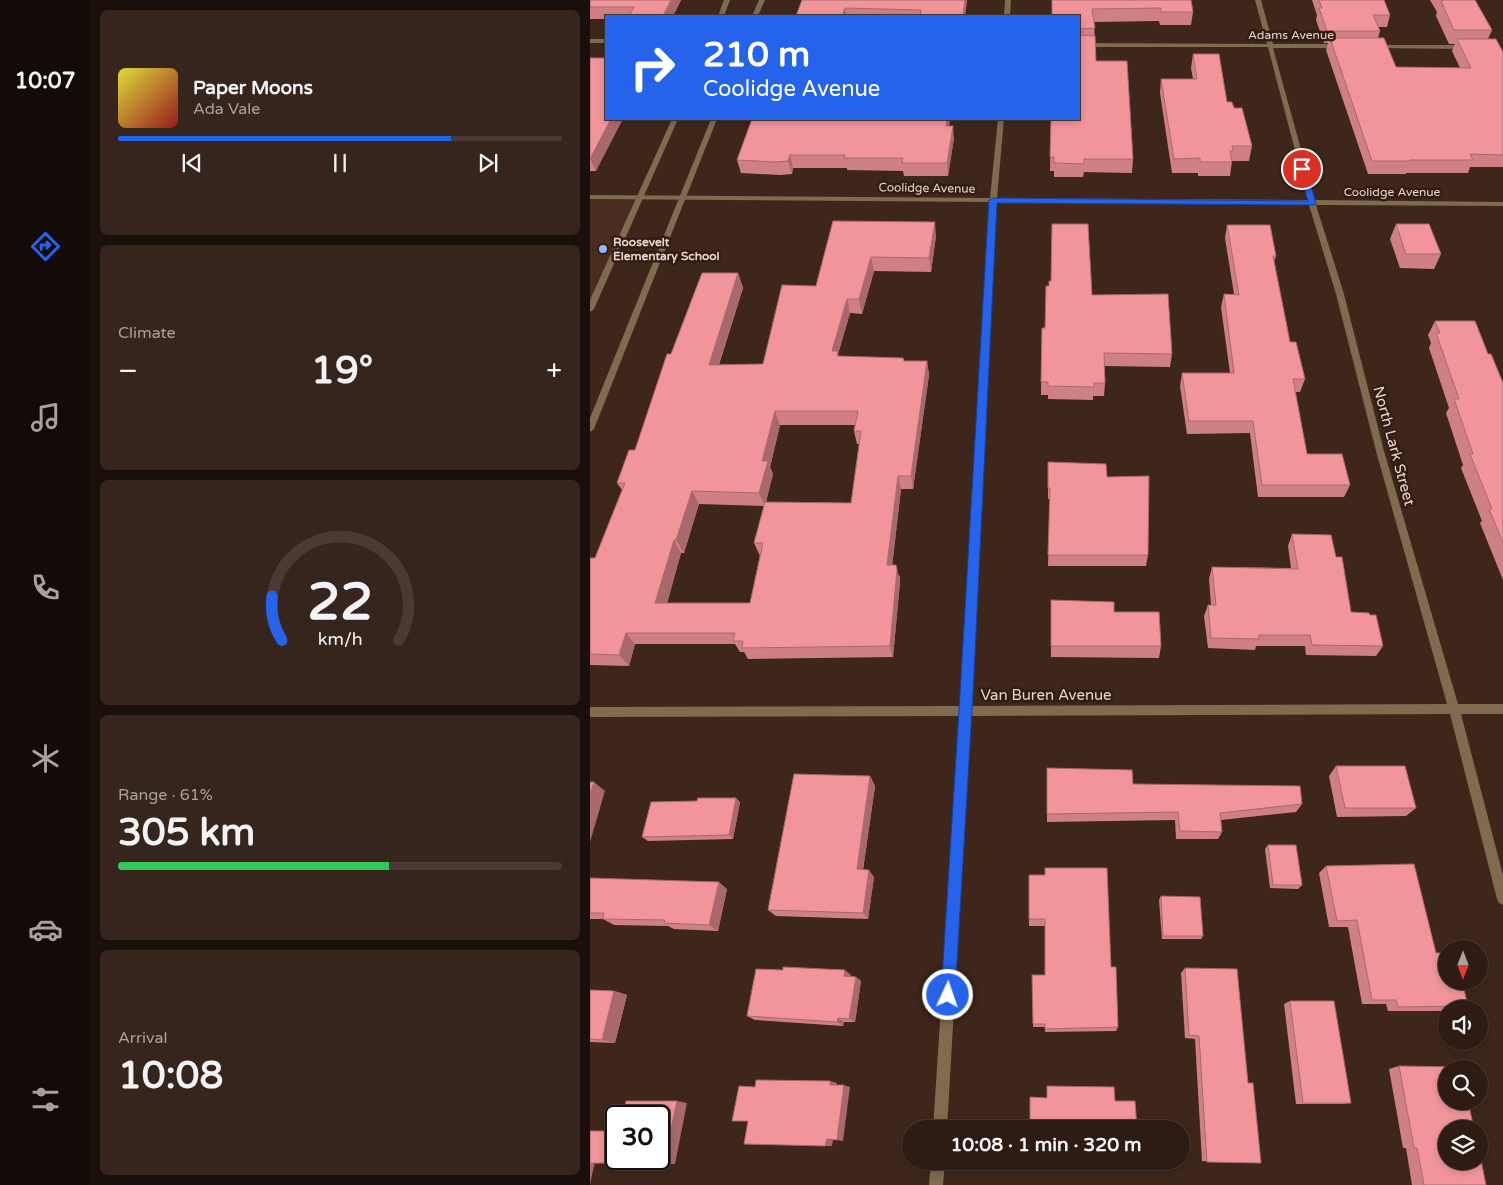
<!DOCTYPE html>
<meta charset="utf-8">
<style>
body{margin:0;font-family:"Varela Round",sans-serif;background:#36251d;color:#f1f3f6;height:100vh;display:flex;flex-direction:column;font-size:19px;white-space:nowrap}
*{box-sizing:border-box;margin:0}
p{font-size:16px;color:#a7a1a0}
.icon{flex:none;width:28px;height:28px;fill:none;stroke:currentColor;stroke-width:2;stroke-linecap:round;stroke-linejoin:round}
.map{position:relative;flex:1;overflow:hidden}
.panel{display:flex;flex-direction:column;gap:10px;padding:10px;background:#190f0b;width:500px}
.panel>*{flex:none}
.top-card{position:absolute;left:15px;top:15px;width:475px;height:105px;border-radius:0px;box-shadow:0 2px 8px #0003,0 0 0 1px #493a34;background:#2563eb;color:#fff;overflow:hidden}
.needle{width:32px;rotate:180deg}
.fabs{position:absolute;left:848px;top:940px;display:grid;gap:10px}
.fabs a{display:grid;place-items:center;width:50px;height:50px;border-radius:50%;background:#2e1c14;box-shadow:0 2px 8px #0003,0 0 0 1px #493a34;font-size:25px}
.speed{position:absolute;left:15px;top:1105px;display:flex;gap:10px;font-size:25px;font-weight:700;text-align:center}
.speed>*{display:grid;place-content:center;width:65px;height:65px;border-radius:50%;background:#2e1c14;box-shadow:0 2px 8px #0003,0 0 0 1px #493a34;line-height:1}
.speed .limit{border:2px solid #111;border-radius:8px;background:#fff;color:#111}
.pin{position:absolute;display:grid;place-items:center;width:42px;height:42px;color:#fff;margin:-21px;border:2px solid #fff;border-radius:50%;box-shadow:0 1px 5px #0007}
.me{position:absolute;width:55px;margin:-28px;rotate:3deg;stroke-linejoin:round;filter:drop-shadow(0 0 4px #0008)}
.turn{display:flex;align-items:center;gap:18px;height:105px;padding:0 15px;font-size:22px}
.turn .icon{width:65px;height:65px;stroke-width:2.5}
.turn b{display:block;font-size:35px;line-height:42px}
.big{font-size:38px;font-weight:800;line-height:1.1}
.panel .tile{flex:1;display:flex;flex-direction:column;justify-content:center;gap:8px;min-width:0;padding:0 18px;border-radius:8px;background:#36251d}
.panel .dial{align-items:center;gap:0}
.dial svg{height:130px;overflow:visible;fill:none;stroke:#493a34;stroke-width:7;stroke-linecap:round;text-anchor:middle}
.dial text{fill:#f1f3f6;stroke:none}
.song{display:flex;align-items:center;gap:15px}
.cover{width:60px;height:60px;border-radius:8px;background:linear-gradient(135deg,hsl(60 70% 55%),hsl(0 70% 35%))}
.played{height:5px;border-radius:2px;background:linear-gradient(90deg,#2563eb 75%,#493a34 75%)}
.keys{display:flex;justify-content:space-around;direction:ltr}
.heat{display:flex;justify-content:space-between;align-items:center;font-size:28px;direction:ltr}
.charge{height:8px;border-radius:4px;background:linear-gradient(90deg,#34c759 61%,#493a34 0)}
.trip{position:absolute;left:312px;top:1120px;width:288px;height:50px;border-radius:25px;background:#2e1c14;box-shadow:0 2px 8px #0003,0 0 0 1px #493a34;font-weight:800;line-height:50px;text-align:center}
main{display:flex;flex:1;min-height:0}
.dock{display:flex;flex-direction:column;width:90px;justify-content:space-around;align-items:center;background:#120b08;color:#a7a1a0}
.dock .icon{width:35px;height:35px}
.dock .selected{color:#2563eb}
.dock b{font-size:22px;color:#f1f3f6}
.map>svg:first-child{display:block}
.built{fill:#492c1d}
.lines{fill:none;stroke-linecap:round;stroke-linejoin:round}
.minor{fill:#806b4e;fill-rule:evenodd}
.tertiary{fill:#806b4e;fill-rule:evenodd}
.wall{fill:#cf8084;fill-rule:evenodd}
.shaded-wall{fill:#a9686c}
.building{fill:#f1959a;stroke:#a9686c;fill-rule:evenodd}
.route{fill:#2563eb;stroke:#184099}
.poi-dot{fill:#8bb9fc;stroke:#331c12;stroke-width:2}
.labels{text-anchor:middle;stroke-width:5;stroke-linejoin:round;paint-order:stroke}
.far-street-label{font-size:12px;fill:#e5d5ce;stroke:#331c12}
.far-poi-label{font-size:12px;font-weight:bold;fill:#e5d5ce;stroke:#331c12;text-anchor:start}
.street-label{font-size:15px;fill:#e5d5ce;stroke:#331c12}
</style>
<main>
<nav class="dock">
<b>10:07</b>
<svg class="icon selected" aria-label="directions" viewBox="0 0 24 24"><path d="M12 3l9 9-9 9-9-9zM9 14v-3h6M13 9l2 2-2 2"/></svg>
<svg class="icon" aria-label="music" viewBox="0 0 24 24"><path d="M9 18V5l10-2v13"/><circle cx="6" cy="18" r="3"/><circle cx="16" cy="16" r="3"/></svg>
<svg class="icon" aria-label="phone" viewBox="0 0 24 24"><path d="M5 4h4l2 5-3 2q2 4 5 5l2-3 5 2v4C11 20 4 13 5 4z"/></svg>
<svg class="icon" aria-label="climate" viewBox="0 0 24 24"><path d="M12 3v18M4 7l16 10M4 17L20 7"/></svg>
<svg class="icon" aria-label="car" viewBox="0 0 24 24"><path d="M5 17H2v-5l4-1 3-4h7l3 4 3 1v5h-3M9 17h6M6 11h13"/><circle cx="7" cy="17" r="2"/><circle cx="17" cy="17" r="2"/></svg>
<svg class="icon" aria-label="filters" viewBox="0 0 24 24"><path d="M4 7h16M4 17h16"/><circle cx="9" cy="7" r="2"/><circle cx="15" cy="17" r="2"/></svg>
</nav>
<section class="panel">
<div class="tile">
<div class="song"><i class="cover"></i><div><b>Paper Moons</b><p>Ada Vale</p></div></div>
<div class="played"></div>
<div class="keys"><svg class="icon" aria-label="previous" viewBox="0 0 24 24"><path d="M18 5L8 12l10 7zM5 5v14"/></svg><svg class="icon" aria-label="pause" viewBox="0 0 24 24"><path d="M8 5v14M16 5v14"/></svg><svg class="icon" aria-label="next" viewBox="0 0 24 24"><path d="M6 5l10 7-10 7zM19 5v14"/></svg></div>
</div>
<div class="tile"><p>Climate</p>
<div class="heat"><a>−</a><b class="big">19°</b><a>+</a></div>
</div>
<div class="tile dial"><svg viewBox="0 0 100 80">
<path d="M14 69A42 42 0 1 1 86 69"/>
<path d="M14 69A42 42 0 0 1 8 42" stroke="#2563eb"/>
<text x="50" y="56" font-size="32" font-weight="700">22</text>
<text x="50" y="72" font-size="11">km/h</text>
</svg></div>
<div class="tile"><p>Range · 61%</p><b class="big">305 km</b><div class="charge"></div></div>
<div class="tile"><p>Arrival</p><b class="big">10:08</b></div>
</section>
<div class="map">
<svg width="913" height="1185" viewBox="0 0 913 1185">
<rect width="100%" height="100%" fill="#3e261b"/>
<path class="built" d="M0,197H49L0,309Z"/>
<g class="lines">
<path class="minor" d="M415,0H421L420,16H414Z
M665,0H671L683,44H750L753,46L750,48H683L725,200L913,202V206L726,205L754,294L794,451L868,704H913V714H871L913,875V905L909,903L907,899L860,714L381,716L357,1129H343L370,716L0,717V707L371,706L399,202L0,199V195L400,198L408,119H414L407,198L718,200L678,47H489V43L677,44ZM406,202L719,205L746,294L786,451L857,704L381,706Z
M0,39H16V43H0Z
M783,45H878L881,47L878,49L785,48L782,46Z
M341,1161H355L353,1185H339Z"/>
<path class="tertiary" d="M134,0H140L134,16H128Z
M169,0H175L168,16H162Z
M82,119H88L4,309L0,312V300Z
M121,119H127L4,429L0,432V418Z"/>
</g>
<path class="wall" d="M0,0H91L83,16H16V19H0Z
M212,0H377L375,16H206Z
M462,0H601L603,12L601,25H570L569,21L504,22L506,61L543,159L542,173L494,172L493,177H464V171H460L461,119H489V16Z
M722,0H794L800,15L797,27H788L790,31L788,38L806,67L870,68L862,51L865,44H859L846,16L847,12L840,0H885L902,30L898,39L913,52V167H880L878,173H816V174H778L736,50L738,43H734L726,20L727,15Z
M603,54L637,102L644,108L662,146L659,161H642L640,176H608V173H582L570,93L571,79H603L601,68Z
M0,58L6,171H0Z
M360,119L359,126L364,138L358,176H314L313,171L257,170V168H203L202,174L190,175L151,173L147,160Z
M243,221L346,236L341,272L284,271L272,314L260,313L248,354L249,356L314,361H337L339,375L323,489H311L302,565L310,577V582L303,657L158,659L154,652H150L145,644H45L39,666L0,665V558H5L32,490L27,483L45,450L81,354L148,273L153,288L129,365L173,364L226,286ZM190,425H265L264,431L267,444H270L261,503L176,502L183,474L180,467ZM109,504L174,506L164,543L170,556L160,603H77L91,553H94Z
M806,224L851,254L844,269L810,268L800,239Z
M637,225L686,256L684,262L700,342L715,379L710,392H705L717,454L760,485L754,497H668L660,433L597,434L590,386L592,373H640L631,307L634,294H644L635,238Z
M502,295L582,354L580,367L514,366L515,383L514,396H503V400L458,399V395H451L452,328H455Z
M845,321L898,354L913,383V580L890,523L892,521L871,468L873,465L856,413L859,408L839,348L841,343L838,335Z
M458,462L517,477L558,555L556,566H458L460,499H458Z
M702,534L746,557L761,612L793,646L786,656L716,655L715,646H666L665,650L618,648L614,616L618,605H621L619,579L622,567L701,568L698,546Z
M461,600L524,612L571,646L569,658L461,657Z
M746,766L826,808L816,816L747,817L739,776Z
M457,768L543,784L712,804L706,812L631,820L632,832L628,839H586L585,820L457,822Z
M280,776L285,786L273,870L284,877L278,919L186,916L178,910Z
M150,802L143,839L58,841L52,837Z
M678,845L712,885L708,889L680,888L675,849Z
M736,866L846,953L856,981L878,1006L871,1009H856V1011H798L796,1004H772L758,927H739L729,873Z
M439,875L521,967L528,1027L526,1031L455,1032V1027H443V1024L455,975V926H439Z
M0,878L137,889L128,931L84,929L78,926L24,925L13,919H0Z
M571,896L613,936L611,939H572L569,900Z
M595,968L658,1083L671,1163L612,1161L605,1039L595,1038L591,973Z
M261,975V976L266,977L271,981L265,1022H254L253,1026L165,1020L157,1016Z
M0,990L24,991L37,995L25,1043L0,1042Z
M700,1001L761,1103L753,1104H706L694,1004Z
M809,1066L896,1185H822L816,1148H813L799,1069Z"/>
<path class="shaded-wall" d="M81,0H91L83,16H73Z
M375,0H377L375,16H373Z
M255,8L256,16H252Z
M21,119H33L6,171L0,159Z
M357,119H360L357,138L356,126Z
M363,126L364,138L358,176L357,163Z
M200,155L203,168L202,174L198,161Z
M345,222L346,236L341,272L339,258Z
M281,257L284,271L272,314L269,299Z
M148,273L153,288L124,378L119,365Z
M257,299L260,313L248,354L251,365L242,351Z
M337,361L339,375L323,489L321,476Z
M185,411L190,425L180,467L183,474L175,506L169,493L172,461Z
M308,476L311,489L301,577L297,565Z
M102,491L109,504L94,553L86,540Z
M84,540L91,553L74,615L65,603Z
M306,565L310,582L303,657L300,646Z
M36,633L45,644L39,666L29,655Z
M280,776L285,786L272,877L267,869Z
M4,782L15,791L0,842V796Z
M146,798L150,802L143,839L139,835Z
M279,870L284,877L278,919L273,913Z
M129,882L137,889L128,931L119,925Z
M255,970L261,975L260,981L254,976Z
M266,977L271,981L265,1022L259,1019Z
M24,991L37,995L25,1043L12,1040Z
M248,1018L254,1022L253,1026L247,1022Z
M240,1081L247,1083L246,1087L240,1085Z
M254,1085L260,1087L253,1141L247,1140Z
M87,1101L97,1103L85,1164H74Z
M237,1139L243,1140L242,1146H235Z
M5,1162L0,1184V1163Z"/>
<path class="building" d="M0,0H81L73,16H39L44,7H0Z
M212,0H375L373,16H330L331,10L255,8L252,16H206Z
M462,0H601L603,12H571V8L502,9L505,28L489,29V16H462Z
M729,0H794L800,15H783L790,31H737L729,8H732Z
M853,0H885L902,30H864L851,1H853Z
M489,35L505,36L506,61H537L543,159H494V164L464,163V157H460L461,119H489Z
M740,38H794L806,67L881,68L867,39H906L913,52V155L880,154L883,160H820V161H782Z
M16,53V119H21L0,159V58H14Z
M603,54H629L637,102H642L644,108H652L662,146H642L643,151H640L642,162H610V158L584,159L571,79H607Z
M162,119H357L356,126H363L357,163H312L313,158H254L255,155H200L198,161L186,162L147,160Z
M243,221L345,222L339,258L281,257L269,299H257L242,351H248L247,356L313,358L314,361H337L321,476H308L297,565H306L307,570L300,646L152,648L153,641H143L145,633H36L29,655L0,654V558H5L35,483H27L39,450H45L77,354H81L112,273H148L119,365L173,364L192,285L226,286ZM185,411H268L264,431H271L261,503L175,502L164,543H173L160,603H65L84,540H86L102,491L169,493L178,461H172Z
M462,224H498L502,295L578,294L582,354L514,353L515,383H504V387L458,386V382H451L452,328H455L456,286H459V281H461Z
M806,224H839L851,254H816Z
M637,225H680L686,256H683L700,342H706L715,379H703L717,454H752L760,485H672L663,421H599L592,373H644L634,294L649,295Z
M845,321H885L898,354H901L913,383V543L899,509H902L880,454H883L864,399H869L846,333H850Z
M458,462L516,464L517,477L559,476L558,555H458L460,488H458Z
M702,534L741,535L746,557H752L761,612L779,613L780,615H786L793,646L722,645L720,635H669V639L621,638L618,605H626L622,567L708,569Z
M461,600L524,602V612H569L571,646H461Z
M746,766H815L826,808H755Z
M457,768L542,770L543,784L710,786L712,804L630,813L632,832L590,831L588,812L457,814Z
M204,774L280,776L267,869L279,870L273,913L178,910Z
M0,782H4L0,796Z
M108,798H146L139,835L52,837L61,802L107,801Z
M678,845H706L712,885H683Z
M824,864L846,953H855L856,958V981H872L878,1006L808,1007L806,1000H782L767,920L747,921L736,866Z
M455,868H517L521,967H526L528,1027L455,1029V1024H443L442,975H455V919H439V875H455Z
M0,878L129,882L119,925L74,923L75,920L13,919L14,913H0Z
M571,896L610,897L613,936H573Z
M193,967L255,970L254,976L266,977L259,1019L248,1018L247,1022L157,1016L166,969L193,970Z
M595,968L647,969L658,1083H663L671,1163L617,1162L609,1036L599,1035Z
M0,990L24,991L12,1040L0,1039Z
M700,1001H744L761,1103H713Z
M809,1066L871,1067V1069H856V1101H878L884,1129H856V1161H889V1150L896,1185H834L827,1148H824Z
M166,1080L240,1081V1085H254L247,1140L237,1139L235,1146L154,1144L158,1121H142L149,1086L165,1087Z
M457,1086L524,1087L525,1101H545L547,1129H440V1097L457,1098Z
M36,1101H87L74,1164L0,1163V1131H26V1159H69V1116H32Z"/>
<path class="route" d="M712,166L716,169L726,203L725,205L407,203L383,694L365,995L363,1000L358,1002L353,1000L351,995L370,694L399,200L403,198L718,201L709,169Z"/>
<circle class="poi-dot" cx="13" cy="249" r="5"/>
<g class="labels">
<g class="far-street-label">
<text x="701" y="39">Adams Avenue</text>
<text transform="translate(337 188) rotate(1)" y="4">Coolidge Avenue</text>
<text x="802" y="196">Coolidge Avenue</text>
</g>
<g class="far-poi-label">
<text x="23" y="246">Roosevelt<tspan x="23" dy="14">Elementary School</tspan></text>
</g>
<g class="street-label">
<text transform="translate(804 446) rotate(75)" y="5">North Lark Street</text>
<text x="456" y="700">Van Buren Avenue</text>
</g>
</g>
</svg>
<div class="fabs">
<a><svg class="needle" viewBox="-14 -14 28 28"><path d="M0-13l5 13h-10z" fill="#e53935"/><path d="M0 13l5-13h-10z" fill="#a7a1a0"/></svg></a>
<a><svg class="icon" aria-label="sound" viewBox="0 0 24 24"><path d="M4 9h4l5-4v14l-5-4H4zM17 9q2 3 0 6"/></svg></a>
<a><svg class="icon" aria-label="search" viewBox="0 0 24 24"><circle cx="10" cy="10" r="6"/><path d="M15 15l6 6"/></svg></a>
<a><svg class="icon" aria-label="layers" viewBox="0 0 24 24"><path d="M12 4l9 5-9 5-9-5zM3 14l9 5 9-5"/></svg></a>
</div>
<div class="speed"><div class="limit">30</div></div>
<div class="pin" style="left:712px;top:169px;background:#d93025"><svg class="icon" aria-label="arrive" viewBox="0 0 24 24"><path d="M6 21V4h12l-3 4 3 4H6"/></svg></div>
<svg class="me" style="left:358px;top:995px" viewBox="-20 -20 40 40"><circle r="17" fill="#2563eb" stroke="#fff" stroke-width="3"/><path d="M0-11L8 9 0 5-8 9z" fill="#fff"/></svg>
<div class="trip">10:08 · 1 min · 320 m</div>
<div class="top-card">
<div class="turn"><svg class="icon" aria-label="right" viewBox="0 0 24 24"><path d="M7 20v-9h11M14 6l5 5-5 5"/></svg><div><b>210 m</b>Coolidge Avenue</div></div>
</div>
</div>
</main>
